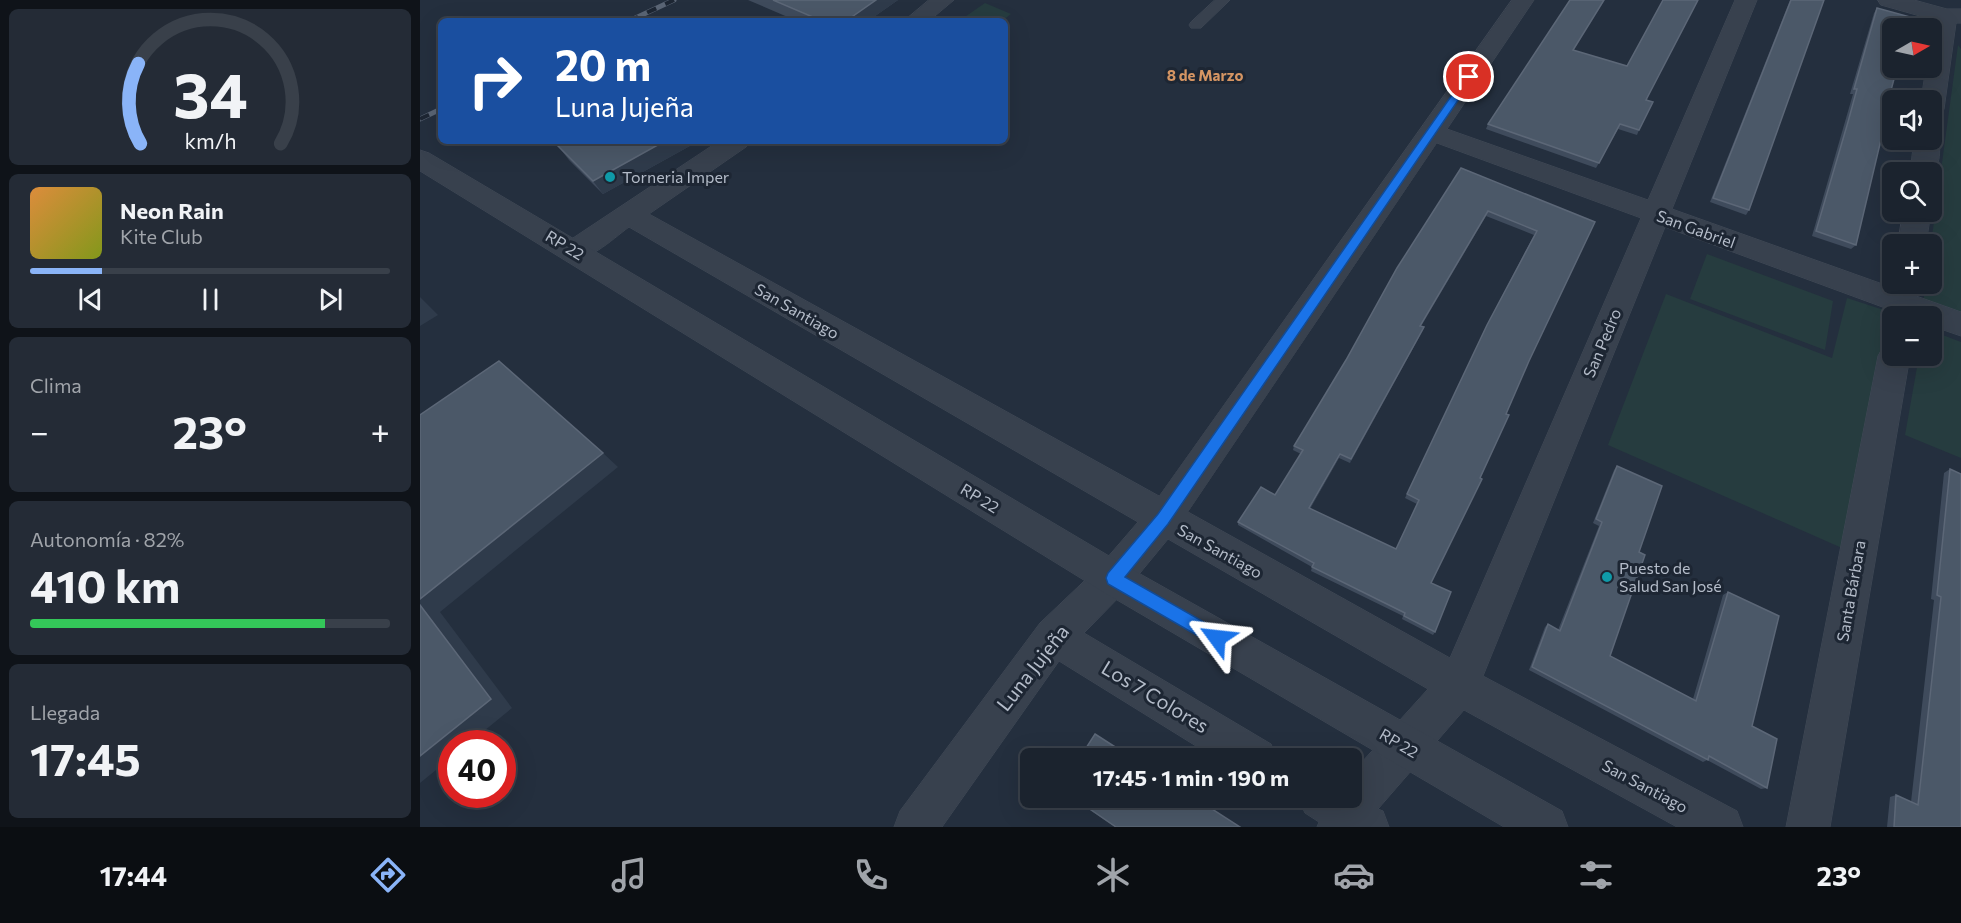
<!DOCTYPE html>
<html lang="es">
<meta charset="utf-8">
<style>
body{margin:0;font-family:Commissioner,sans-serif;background:#242b36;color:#f1f3f6;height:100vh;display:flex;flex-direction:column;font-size:22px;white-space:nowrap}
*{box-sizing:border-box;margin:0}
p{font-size:20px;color:#a0a4aa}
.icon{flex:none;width:33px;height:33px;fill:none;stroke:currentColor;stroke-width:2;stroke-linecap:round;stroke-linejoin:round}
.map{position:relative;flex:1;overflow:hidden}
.panel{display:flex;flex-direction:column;gap:9px;padding:9px;background:#0f1319;width:420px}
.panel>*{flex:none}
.hud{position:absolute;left:18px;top:18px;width:570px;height:126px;border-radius:9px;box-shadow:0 6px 24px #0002,0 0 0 2px #39404a;background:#1a4fa0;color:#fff;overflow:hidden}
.needle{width:39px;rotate:81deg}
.tools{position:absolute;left:1462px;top:18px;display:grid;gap:12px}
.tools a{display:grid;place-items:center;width:60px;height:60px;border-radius:9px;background:#1b232e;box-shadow:0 6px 24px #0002,0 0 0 2px #39404a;font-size:30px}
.speed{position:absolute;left:18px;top:730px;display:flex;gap:12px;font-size:30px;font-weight:700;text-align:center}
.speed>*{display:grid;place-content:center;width:78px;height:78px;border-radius:50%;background:#1b232e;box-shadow:0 6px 24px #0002,0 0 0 2px #39404a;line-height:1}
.speed .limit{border:9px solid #d22;background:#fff;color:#111}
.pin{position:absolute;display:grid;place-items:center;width:51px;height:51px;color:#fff;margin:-26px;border:3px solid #fff;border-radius:50%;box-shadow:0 2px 6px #0007}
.me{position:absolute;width:66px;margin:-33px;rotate:300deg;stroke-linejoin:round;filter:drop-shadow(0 0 4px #0008)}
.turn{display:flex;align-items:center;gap:21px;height:126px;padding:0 18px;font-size:27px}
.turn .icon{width:78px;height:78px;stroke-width:2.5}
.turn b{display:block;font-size:42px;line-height:51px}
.big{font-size:45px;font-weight:700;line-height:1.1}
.panel .widget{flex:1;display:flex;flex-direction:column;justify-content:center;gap:9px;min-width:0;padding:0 21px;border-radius:9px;background:#242b36}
.panel .dial{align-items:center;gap:0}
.dial svg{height:156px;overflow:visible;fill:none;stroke:#39404a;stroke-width:7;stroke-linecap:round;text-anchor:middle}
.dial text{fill:#f1f3f6;stroke:none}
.song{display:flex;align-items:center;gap:18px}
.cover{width:72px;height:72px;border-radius:9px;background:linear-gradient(135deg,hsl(30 70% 55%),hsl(70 70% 35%))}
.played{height:6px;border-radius:3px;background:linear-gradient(90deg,#8ab4f8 20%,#39404a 20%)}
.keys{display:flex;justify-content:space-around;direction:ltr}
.heat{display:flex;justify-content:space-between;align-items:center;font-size:33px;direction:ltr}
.charge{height:9px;border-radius:4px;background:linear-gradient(90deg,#34c759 82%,#39404a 0)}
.trip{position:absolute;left:600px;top:748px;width:342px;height:60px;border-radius:9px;background:#1b232e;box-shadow:0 6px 24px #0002,0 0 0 2px #39404a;font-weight:700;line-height:60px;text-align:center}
.tab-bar{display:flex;height:96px;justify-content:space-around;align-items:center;background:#0b0e12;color:#a0a4aa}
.tab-bar .icon{width:42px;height:42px}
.tab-bar .on{color:#8ab4f8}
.tab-bar b{font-size:27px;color:#f1f3f6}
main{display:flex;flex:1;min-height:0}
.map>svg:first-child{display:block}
.green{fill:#263c3f}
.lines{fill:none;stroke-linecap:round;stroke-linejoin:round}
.service-casing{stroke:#414a57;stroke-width:1}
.minor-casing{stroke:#414a57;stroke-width:1}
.tertiary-casing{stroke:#414a57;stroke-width:1}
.service{fill:#38414e;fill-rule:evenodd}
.minor{fill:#38414e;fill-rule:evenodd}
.tertiary{fill:#38414e;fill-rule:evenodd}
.rail-casing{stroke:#5a6575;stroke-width:5}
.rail{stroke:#1d2633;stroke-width:4;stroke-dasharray:10;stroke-linecap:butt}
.wall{fill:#3f4b5c;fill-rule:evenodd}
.shaded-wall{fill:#2f3b4b}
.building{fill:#4b5868;stroke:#5c6777;stroke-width:1.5;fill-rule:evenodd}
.route{fill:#1a73e8;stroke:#114b97;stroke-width:1.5}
.culture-dot{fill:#0f9aa8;stroke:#1d2633;stroke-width:2}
.labels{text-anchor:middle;stroke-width:6;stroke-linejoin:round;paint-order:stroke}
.far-neighbourhood-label{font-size:15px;font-weight:bold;fill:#d59563;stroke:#1d2633}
.poi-label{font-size:16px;fill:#b4bcc9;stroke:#1d2633;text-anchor:start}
.street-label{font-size:16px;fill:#b4bcc9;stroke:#1d2633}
.near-street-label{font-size:20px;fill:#b4bcc9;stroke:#1d2633}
</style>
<main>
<section class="panel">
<div class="widget dial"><svg viewBox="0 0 100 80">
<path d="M14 69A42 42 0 1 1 86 69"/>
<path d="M14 69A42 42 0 0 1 13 28" stroke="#8ab4f8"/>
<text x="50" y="56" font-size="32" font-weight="700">34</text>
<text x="50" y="72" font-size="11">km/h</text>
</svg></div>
<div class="widget">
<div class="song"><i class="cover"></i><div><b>Neon Rain</b><p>Kite Club</p></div></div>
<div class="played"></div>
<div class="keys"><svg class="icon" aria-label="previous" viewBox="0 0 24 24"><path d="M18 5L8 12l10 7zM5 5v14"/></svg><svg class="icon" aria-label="pause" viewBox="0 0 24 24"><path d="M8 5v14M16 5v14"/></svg><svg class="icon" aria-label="next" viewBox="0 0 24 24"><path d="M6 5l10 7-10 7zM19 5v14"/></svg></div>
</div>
<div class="widget"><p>Clima</p>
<div class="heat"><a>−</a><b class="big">23°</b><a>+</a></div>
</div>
<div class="widget"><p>Autonomía · 82%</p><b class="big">410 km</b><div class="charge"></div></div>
<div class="widget"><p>Llegada</p><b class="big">17:45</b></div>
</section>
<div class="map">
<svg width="1541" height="827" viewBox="0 0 1541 827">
<rect width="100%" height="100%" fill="#242f3e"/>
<path class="green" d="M565,3L591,14L582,21H539Z
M1538,45L1541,49V315L1503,302L1506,284H1512L1511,244Z
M1287,254L1413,301L1405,350L1270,299Z
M1246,294L1412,358L1427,298L1476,314L1473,316V329L1431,552L1188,445Z
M1512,331L1541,342V458L1485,435L1499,356H1512Z"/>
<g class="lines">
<g class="service-casing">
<path id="service" d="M795,0H810L781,28H771L769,25L771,22Z"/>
</g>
<g class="minor-casing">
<path id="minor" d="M509,0H534L509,21H484Z
M1092,0H1114L1027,129L1228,200L1315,0H1337L1252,209L1541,312V336L1512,326V316H1487L1245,227L1063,676L1317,811L1323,827H1257L1044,710L958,809L963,811L969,827H897L899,822L885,813L878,798H932V773L1008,689L748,539L706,590L664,633L851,744L857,759H797L639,661L522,827H474L480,811L620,623L680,566L718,522L209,227C191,240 167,265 144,258L140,251L144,244L299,141H330L326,147L229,214L739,496ZM1017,143L1221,218L1030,658L768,512Z
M1458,0H1494L1527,9H1541V23H1536L1524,109L1521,115L1512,117V100H1501L1506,68H1512L1514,20L1461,5Z
M1512,133L1516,134C1523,145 1519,168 1512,178V172H1490L1494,140H1512Z
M1483,212H1511L1506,244H1478Z
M1473,344V356H1490L1410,827H1366L1458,356L1463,347Z"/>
</g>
<g class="tertiary-casing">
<path id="tertiary" d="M0,150L9,153L706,566L1142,811L1148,827H1084L680,590L0,171Z"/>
</g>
<use href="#service" class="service"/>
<use href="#minor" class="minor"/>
<use href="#tertiary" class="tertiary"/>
<g class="rail-casing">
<path id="rail" d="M209,21L254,0
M0,119L21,109"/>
</g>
<use href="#rail" class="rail"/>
</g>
<path class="wall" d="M328,0H478L448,21H377Z
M1370,0H1404L1329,210L1326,215L1290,202Z
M1457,8L1467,105L1436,245L1431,249L1392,236L1433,94H1430L1454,13Z
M1154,50L1226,100L1219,130L1217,135L1198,129L1176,168L1066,129L1068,124Z
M150,141H276L277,142L183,194L149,160L138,146Z
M1041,168L1175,222L1109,361L1011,583L1015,632L1013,635L982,619L983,616L891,571L892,567L818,525V522L855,495L881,454L873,450L874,446L926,360ZM1066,216L1114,235L1067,325L985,498L997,504L976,549L890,509L919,458L930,463L1002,332L1004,327L1001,326Z
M1197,466L1219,552L1190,656L1273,699L1303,595L1308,592L1332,726L1347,788L1341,789L1287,760L1283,762L1109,670L1125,627L1128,624L1138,630L1179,526L1173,523L1194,470Z
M1530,469L1541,827H1467L1470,797L1476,795L1491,802L1514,600L1511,599L1524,473Z
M652,798H775L820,827H695Z"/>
<path class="shaded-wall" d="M456,0H478L448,21H426Z
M1184,0H1185L1151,55L1153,50Z
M245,141H276L277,142L183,194L173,181Z
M1068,211L1066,216L999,330L1000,326Z
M0,297L18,315L0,326Z
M1004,327L1002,332L930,463L931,459Z
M183,453L198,467L20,612L92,708L48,744H32V757L0,783V599Z
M920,454L919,458L888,512L889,508Z"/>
<path class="building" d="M353,0H456L426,21H402Z
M1150,0H1184L1153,50L1207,66L1243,0H1278L1226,100L1233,102L1219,130L1200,124L1179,163L1068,124Z
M1371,0H1404L1329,210L1293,198Z
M1457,8L1490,17L1487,28H1473V68H1477L1467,105L1469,106L1436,245L1396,231L1428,122L1437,89H1434Z
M150,141H245L173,181L138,146Z
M1041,168L1175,222L1109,361L1086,414L1089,415L1060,478L1062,479L1011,583L1031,592L1015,632L984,616L985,613L892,567L894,563L818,522L841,487L855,495L883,450L874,446L926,360L977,268ZM1068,211L1117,231L1067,325L987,494L999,500L976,549L889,508L920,454L931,459L1004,327L1000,326Z
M79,361L183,453L0,599V415Z
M1197,466L1242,486L1219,552L1225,555L1190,656L1276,701L1308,592L1359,616L1332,726L1357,739L1347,788L1289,756L1288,760L1112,667L1128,624L1140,631L1182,522L1176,519Z
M1530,469L1541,474V827H1474L1476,795L1498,805L1521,597L1517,595Z
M0,605L71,699L0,756Z
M675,734L714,759H659Z
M654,798H775L820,827H696Z"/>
<path class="route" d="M1046,75L1054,77L748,524L705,577L803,633L805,638L803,644L797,646L792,644L688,584L686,578L688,573L738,514Z"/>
<g class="culture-dot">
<circle cx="190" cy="177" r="6"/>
<circle cx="1187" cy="577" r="6"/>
</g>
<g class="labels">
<g class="far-neighbourhood-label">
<text x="785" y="81">8 de Marzo</text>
</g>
<g class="poi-label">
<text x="202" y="183">Torneria Imper</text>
<text x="1199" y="574">Puesto de<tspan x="1199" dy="18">Salud San José</tspan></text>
</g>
<g class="street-label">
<text transform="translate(1276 229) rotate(20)" y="6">San Gabriel</text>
<text transform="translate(145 245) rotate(31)" y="6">RP 22</text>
<text transform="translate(377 311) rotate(30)" y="6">San Santiago</text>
<text transform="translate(1182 343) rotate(-67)" y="6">San Pedro</text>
<text transform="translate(560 498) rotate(31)" y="6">RP 22</text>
<text transform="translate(800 551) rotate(29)" y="6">San Santiago</text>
<text transform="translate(1431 591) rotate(-80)" y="6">Santa Bárbara</text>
<text transform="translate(979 743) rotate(30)" y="6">RP 22</text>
<text transform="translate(1225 786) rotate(28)" y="6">San Santiago</text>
</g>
<g class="near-street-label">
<text transform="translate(613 668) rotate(-52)" y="7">Luna Jujeña</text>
<text transform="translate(735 697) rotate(31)" y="7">Los 7 Colores</text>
</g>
</g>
</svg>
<div class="tools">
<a><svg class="needle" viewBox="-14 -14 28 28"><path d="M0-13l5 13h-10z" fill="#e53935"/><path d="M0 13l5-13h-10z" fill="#a0a4aa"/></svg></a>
<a><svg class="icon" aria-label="sound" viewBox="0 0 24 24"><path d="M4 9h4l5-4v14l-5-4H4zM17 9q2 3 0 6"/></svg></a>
<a><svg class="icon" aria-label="search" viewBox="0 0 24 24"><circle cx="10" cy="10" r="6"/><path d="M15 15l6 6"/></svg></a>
<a>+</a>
<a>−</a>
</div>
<div class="speed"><div class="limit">40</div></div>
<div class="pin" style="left:1049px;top:77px;background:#d93025"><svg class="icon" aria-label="arrive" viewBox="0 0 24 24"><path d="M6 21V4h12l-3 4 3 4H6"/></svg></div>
<svg class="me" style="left:797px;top:638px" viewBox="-20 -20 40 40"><path d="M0-17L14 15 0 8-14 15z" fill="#1a73e8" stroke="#fff" stroke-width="4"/></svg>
<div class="trip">17:45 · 1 min · 190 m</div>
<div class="hud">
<div class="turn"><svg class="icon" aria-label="right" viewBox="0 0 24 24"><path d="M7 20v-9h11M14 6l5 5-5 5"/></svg><div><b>20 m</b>Luna Jujeña</div></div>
</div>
</div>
</main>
<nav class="tab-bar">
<b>17:44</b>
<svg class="icon on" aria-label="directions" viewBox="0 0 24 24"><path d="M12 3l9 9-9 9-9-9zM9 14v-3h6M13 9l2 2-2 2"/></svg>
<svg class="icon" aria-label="music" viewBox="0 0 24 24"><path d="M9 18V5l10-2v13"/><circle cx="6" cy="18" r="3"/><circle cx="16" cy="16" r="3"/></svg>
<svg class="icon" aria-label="phone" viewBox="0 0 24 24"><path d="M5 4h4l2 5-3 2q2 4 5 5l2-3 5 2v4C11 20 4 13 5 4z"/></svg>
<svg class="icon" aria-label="climate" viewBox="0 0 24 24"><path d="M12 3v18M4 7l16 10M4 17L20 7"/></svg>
<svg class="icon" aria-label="car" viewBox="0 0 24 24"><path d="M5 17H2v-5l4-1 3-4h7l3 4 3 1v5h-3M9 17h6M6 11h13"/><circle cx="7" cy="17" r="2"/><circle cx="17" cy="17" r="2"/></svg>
<svg class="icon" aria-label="filters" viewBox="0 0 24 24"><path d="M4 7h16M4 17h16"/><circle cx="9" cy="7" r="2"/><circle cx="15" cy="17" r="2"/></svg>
<b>23°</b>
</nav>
